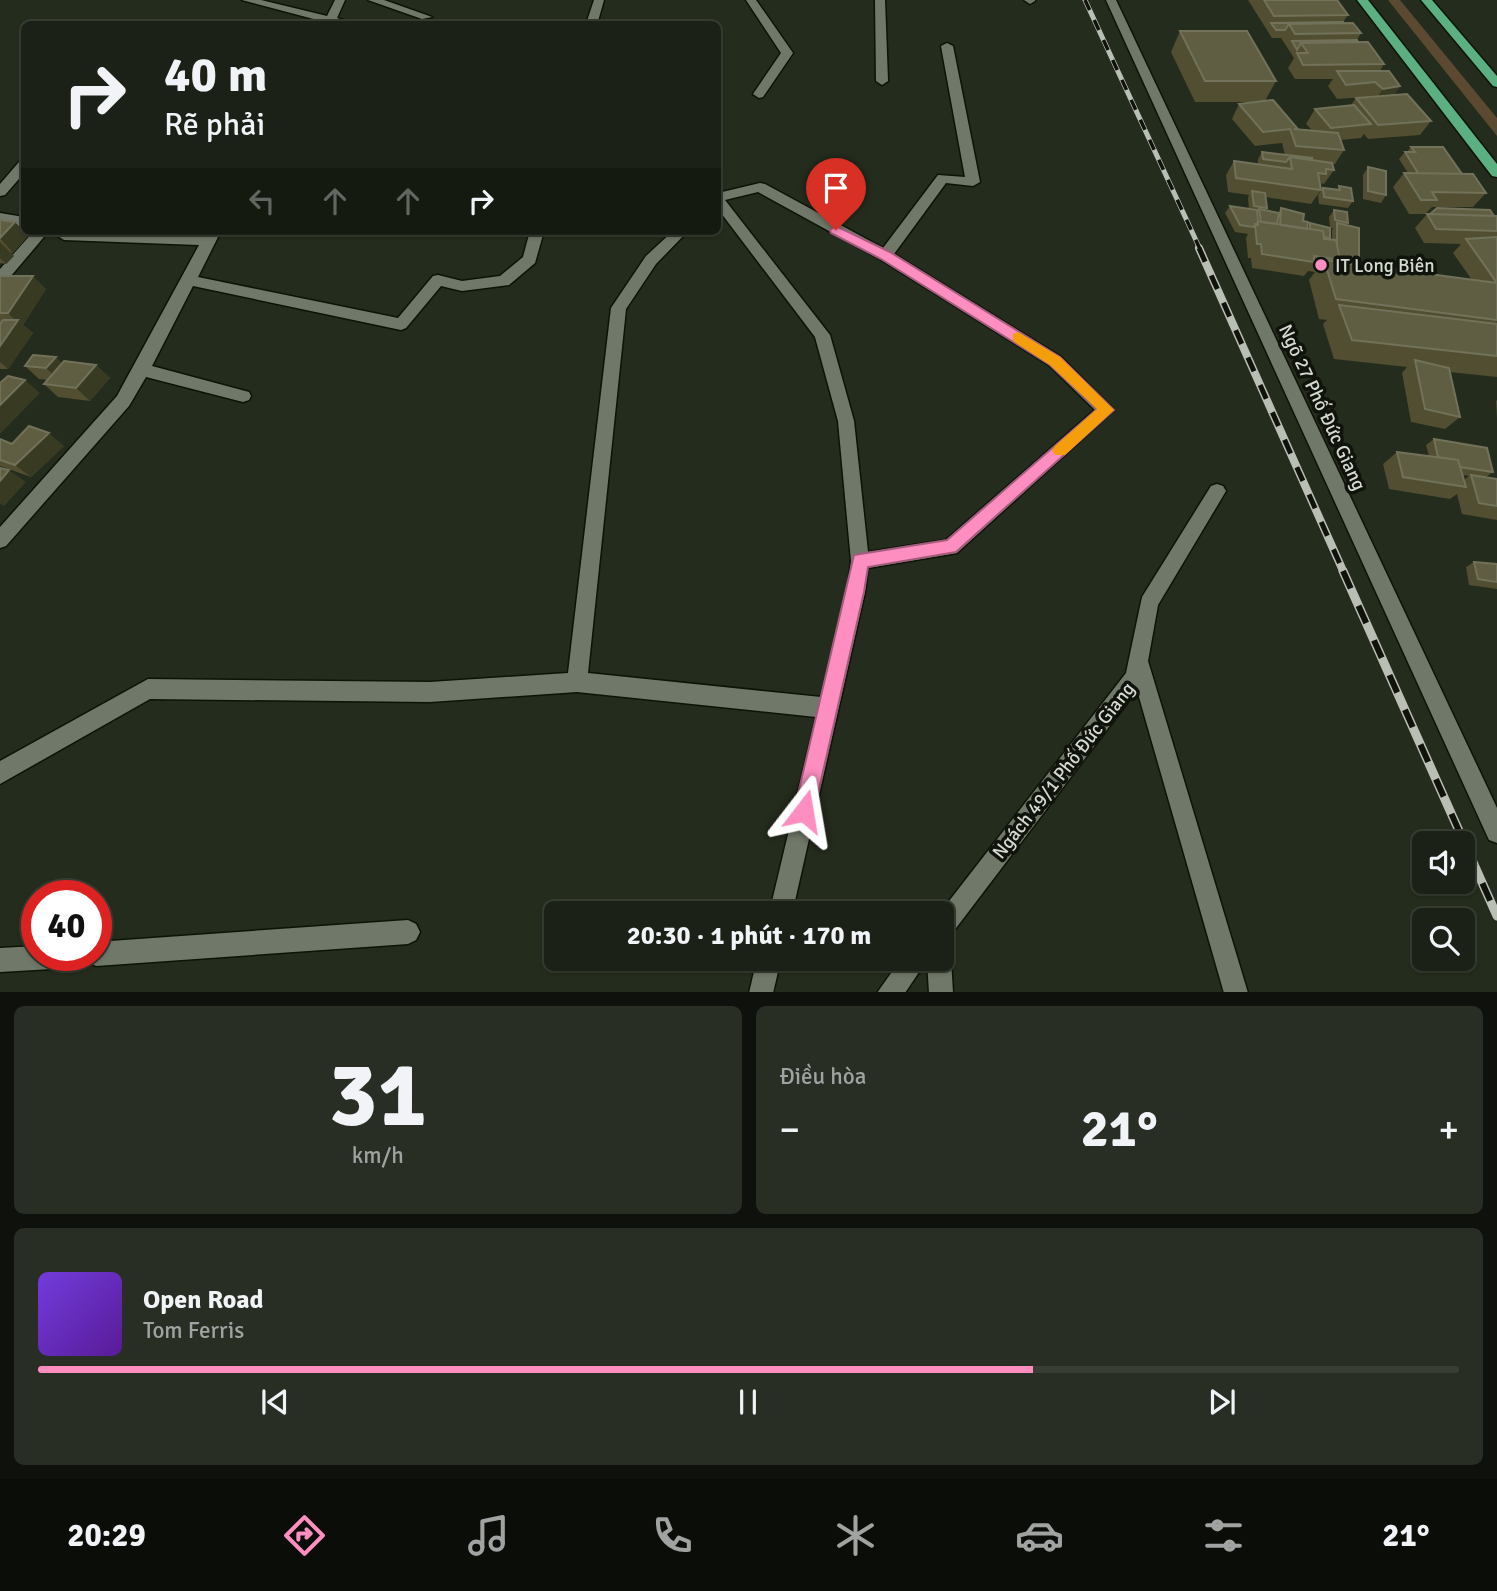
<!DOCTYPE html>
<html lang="vi">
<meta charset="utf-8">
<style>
body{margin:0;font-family:Signika,sans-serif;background:#282e23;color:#f1f3f6;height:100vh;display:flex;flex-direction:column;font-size:26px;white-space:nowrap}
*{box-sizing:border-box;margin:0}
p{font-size:23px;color:#a0a3a1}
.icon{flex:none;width:38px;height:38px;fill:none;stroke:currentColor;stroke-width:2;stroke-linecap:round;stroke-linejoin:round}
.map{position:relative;height:992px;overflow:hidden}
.side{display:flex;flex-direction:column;gap:14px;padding:14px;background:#0f120c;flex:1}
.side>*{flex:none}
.banner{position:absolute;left:21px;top:21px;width:700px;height:214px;border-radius:10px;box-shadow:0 2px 5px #0004,0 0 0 2px #393e35;background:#1b2116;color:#f1f3f6;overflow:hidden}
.controls{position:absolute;left:1412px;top:831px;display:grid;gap:14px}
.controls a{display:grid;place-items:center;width:63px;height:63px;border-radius:10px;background:#1b2116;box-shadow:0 2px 5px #0004,0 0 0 2px #393e35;font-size:35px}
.speed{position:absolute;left:21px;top:880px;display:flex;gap:14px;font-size:35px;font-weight:700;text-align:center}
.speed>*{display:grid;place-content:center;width:91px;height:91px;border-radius:50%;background:#1b2116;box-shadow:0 2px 5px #0004,0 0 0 2px #393e35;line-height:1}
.speed .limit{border:10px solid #d22;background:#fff;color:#111}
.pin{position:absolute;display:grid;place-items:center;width:60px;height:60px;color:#fff;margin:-72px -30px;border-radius:50% 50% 50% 0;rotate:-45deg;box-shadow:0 0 7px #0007}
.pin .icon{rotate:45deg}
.me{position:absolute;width:77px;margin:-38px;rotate:14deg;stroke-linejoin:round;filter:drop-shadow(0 0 5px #0008)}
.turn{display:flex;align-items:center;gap:24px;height:147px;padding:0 28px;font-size:32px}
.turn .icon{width:91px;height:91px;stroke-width:2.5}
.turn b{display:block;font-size:49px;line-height:60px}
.lanes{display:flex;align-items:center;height:66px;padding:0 28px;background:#0003;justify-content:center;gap:35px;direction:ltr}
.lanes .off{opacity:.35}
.big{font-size:52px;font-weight:700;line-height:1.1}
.side .card{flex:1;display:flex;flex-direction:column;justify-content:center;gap:10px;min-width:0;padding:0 24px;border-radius:10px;background:#282e23}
.side .dial{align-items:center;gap:0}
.dial b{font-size:91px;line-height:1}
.song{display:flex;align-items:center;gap:21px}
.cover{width:84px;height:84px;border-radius:10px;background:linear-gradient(135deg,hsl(260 70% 55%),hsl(270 70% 35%))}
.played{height:7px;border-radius:4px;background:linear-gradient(90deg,#fd8ebf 70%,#393e35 70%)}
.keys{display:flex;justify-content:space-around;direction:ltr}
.heat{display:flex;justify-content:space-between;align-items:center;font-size:38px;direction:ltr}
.side .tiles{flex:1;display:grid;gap:14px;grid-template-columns:1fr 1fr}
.card:last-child{grid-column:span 2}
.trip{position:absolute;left:544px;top:901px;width:410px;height:70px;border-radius:10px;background:#1b2116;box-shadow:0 2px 5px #0004,0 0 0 2px #393e35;font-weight:700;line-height:70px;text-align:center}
.tabs{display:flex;height:112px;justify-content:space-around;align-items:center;background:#0b0d09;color:#a0a3a1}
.tabs .icon{width:49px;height:49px}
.tabs .on{color:#fd8ebf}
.tabs b{font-size:32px;color:#f1f3f6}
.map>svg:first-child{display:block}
.green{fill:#5b4931}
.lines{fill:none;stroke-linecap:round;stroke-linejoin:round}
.minor-casing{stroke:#0d1407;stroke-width:3}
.major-casing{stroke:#0d1407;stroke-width:3}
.minor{fill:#707969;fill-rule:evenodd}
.major{fill:#5baf81;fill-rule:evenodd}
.rail-far2-casing{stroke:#babfb6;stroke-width:5}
.rail-far1-casing{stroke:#babfb6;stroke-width:8}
.rail-casing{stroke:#babfb6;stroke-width:9}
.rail-far2{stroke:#0f130c;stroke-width:3.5;stroke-dasharray:11;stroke-linecap:butt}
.rail-far1{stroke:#0f130c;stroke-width:5;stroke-dasharray:15;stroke-linecap:butt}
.rail{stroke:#0f130c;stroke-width:6;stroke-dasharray:19;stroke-linecap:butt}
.wall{fill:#514e31;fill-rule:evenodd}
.shaded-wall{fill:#393a22}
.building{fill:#5f5e42;stroke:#727159;stroke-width:2}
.route{fill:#fd8ebf;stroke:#a45c7c;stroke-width:2}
.slow{fill:#f59e0b}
.poi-dot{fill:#fd8ebf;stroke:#0f130c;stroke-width:2.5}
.labels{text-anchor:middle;stroke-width:7;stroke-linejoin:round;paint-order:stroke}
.poi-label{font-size:19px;fill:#d5dad1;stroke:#0f130c;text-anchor:start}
.street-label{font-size:19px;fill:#d5dad1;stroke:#0f130c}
</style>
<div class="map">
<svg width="1497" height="993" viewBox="0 0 1497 993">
<rect width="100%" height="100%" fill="#242c1d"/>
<path class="green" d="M1388,0H1400L1497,118V136Z"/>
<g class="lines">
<g class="minor-casing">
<path id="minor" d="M242,0H261L327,16L335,0H345L337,18L355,24H324L325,22Z
M368,0H384L432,17L422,19Z
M594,0H604L598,21H670L676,24H586Z
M746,0H756L793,53L763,97L759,98L753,94L781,53Z
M875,0H885L888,81L882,85L876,81Z
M1024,0H1035V1L1030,4Z
M1106,0H1116L1497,808V843L1489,840Z
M947,43L953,46L980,182L973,186L946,183L894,254L1061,357L1114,410L957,553L868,568L865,592L792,914H769L816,717L577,692L430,702L150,699L0,784V761L148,679L430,682L568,673L611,308L646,256L673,231H688L656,264L626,309L588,673L821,697L847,592L851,561L838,421L815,337L718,209V193L760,183L765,184L883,248L938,175L965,177L941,46ZM758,192L880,259L1049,365L1095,410L946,540L868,552L854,421L830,335L725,200Z
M24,161V173L5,195L0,196V184L19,162Z
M0,213L24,217V227L0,223Z
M34,231H49L5,283L0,284V269Z
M50,231L204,236L207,231H221L198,277L398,318L433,276L438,275L462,281L500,276L523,257L530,231H544L535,263L509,285L462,291L441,286L406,328L401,330L193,286L152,366L249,392L251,396L249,400L243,402L146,377L129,406L6,546L0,548V527L117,396L199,245L64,240Z
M1217,484L1223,486L1226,491L1158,605L1148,661L1248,993H1224L1137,690L950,936L942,939V914H939L1126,673L1142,597L1211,486Z
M408,920L416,924L420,932L416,940L408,944L96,966L88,962L85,956H96V942Z
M37,946V956H81L77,964L69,968L0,972V948Z
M942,948L947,951L951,959L953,993H929L927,960L905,993H877L901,959H942Z
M757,959H781L773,993H749Z"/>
</g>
<g class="major-casing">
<path id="major" d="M1357,0H1368L1497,164V177L1492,176Z
M1421,0H1432L1497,76V87L1493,86Z"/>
</g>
<use href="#minor" class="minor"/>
<use href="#major" class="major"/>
<g class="rail-far2-casing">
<path id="rail-far2" d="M1085,0L1200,249"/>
</g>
<g class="rail-far1-casing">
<path id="rail-far1" d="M1199,248L1344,573"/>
</g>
<g class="rail-casing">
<path id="rail" d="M1343,571L1497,916"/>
</g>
<use href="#rail-far2" class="rail-far2"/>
<use href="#rail-far1" class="rail-far1"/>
<use href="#rail" class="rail"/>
</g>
<path class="wall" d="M1248,0H1337L1348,15L1343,22L1361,33L1357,40L1384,64L1380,71L1400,86L1394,95L1431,121L1420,135L1368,139L1364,134L1361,138L1341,140L1344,150L1335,164H1333L1334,170L1324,184L1320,183L1321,190L1311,204L1265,197L1267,208L1265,210L1278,213L1281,208L1303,221L1308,227L1310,223L1330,227L1329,217L1334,210L1348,223L1346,225L1359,265L1472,280L1453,253L1461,244L1424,243L1415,228L1427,214L1497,216V377L1449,372L1460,417L1445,429L1411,422L1402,373L1407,367L1334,359L1323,324L1327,320L1319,319L1309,280L1315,272L1308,271L1304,276L1252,268L1251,258H1248L1246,238L1248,234L1235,232L1225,213L1230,206L1249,209L1248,198L1249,195L1228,192L1226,175L1234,161L1258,164V159L1262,152L1285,155L1282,143L1255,146L1232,119L1239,104L1261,102H1195L1171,52L1180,31L1276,81L1265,101L1297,128L1296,129L1312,130L1306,124L1315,109L1351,105L1356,98L1366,97H1365L1337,99L1328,86L1333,79H1295L1288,68L1294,58L1281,38H1272ZM1330,228H1333L1332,230V240L1330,239Z
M1411,147L1486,193L1473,207H1432L1425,214H1409L1393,187L1404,173H1408L1399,159L1405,152H1407Z
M1368,167L1386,195L1381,203L1363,199V175Z
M1339,186L1353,201L1348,208L1319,204L1318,195L1323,188L1337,190Z
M0,220L28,236L13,253L11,252L14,256L6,264L0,263Z
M0,276L46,289L23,325L33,333L8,369H0Z
M62,363L96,365L110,378L90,401L58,397L44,384L48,380L39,379L25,366Z
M1497,400V418L1496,401Z
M0,439L12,444L64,446L31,477L0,466Z
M1434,439L1493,472L1486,477L1497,479V520L1462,514L1457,494L1450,499L1389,489L1383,464L1397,452L1429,456L1426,445ZM1463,475L1469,476L1464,480Z
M1474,562L1497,564V589L1469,585L1466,567Z"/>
<path class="shaded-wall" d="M1400,86L1390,101L1373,103L1383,89Z
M15,222L28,236L13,253L0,238Z
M0,242L14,256L6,264L0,258Z
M33,276L46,289L23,325L33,333L8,369L0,362V346L17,322L8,313Z
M56,357L69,370L60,381L46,368Z
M96,365L110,378L90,401L76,388Z
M25,380L40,393L0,434V405Z
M49,433L64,446L31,477L15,465Z
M9,470L26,482L4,506L0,504V481Z"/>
<path class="building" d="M1264,0H1337L1348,15L1274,16Z
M1343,22L1344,23L1289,24L1285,30H1276L1271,23Z
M1353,23L1361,33L1295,34L1289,24Z
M1180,31H1247L1276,81H1205Z
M1357,40L1358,42L1301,43L1297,50L1292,41Z
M1368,42L1384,64L1303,65L1297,53H1308L1301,43Z
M1337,71H1389L1400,86L1383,89L1375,82L1346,85Z
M1407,94L1431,121L1378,125L1356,98Z
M1273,100L1297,128L1294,129L1338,133L1344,150L1296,146L1290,129L1263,132L1239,104Z
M1354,105L1371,124L1331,128L1315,109Z
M1411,147H1443L1462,174L1418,173L1405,152H1415Z
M1262,152L1312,158V160L1290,157L1286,162L1263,159Z
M1290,157L1332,163L1334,170L1326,169V174L1318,173L1321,190L1236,178L1234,161L1292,169Z
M1368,167L1386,171V195L1368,191Z
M1404,173L1473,174L1486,193L1432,192L1437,200H1421Z
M1339,186L1351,188L1353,201L1324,197L1323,188L1340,190Z
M1252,191L1265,193L1267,208L1254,206Z
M1230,206L1257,210L1258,222L1253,227L1240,225Z
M1281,208L1304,214L1303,221L1308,222L1307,229L1280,225Z
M1437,208L1490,210L1494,216L1430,214Z
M1259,209L1279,213L1277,224L1261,222Z
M1334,210L1347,212L1348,223L1335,220Z
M1427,214L1497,216V231L1436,229Z
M0,220L15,222L0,238Z
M1258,221L1323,231L1324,239L1336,240L1340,260L1314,256V262L1262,254L1261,244H1257L1255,224L1258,225Z
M1310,223L1330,228V238L1324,237L1323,231L1310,229Z
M1337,223L1359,228V265L1339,262L1340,260L1337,245Z
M1497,237V283L1466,239Z
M1324,260L1497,283V320L1336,299Z
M0,276H33L8,313H0Z
M1339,305L1497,324V356L1352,340Z
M3,320H18L0,346V324Z
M33,355L56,357L46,368L25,366Z
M1415,360L1449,368L1460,417L1425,409Z
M64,361L96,365L76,388L44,384Z
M8,376L25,380L0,405V383Z
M29,426L49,433L15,465L0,460V439L12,444Z
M1434,439L1487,448L1493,472L1460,467L1458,460L1438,457Z
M1397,452L1458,460L1466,487L1403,477Z
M0,468L9,470L0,481Z
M1471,475L1497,479V506L1479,503Z
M1474,562L1497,564V582L1478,579Z"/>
<path class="route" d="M836,226L890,252L1060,357L1114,410L956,552L868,567L864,592L814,811L811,818L804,821L797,818L794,811L854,555L947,540L1097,409L1050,365L881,259L831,233L830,230Z"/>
<path class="slow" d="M1018,332L1060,357L1114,410L1065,455H1055L1052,450L1055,446L1097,409L1050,365L1013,341V334Z"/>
<circle class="poi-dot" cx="1321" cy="265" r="7"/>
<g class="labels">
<g class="poi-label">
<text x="1335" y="272">IT Long Biên</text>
</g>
<g class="street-label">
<text transform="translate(1323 407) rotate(65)" y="7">Ngõ 27 Phố Đức Giang</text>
<text transform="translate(1063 770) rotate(-52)" y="7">Ngách 49/1 Phố Đức Giang</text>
</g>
</g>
</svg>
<div class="controls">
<a><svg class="icon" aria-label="sound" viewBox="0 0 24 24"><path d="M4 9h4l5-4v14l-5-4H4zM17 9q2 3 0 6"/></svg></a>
<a><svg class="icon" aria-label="search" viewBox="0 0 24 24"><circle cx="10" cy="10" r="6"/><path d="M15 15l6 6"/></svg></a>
</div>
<div class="speed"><div class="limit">40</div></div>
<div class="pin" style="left:836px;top:230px;background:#d93025"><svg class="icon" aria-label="arrive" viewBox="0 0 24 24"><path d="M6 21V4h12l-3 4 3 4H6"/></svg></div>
<svg class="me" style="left:804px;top:811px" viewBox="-20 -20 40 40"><path d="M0-17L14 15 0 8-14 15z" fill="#fd8ebf" stroke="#fff" stroke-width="4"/></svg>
<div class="trip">20:30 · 1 phút · 170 m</div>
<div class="banner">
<div class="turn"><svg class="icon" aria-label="right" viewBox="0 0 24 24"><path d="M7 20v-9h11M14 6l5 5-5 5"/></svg><div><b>40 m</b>Rẽ phải</div></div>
<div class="lanes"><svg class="icon off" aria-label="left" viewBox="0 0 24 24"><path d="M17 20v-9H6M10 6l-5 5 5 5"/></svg><svg class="icon off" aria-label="ahead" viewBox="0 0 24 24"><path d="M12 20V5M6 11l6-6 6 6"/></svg><svg class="icon off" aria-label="ahead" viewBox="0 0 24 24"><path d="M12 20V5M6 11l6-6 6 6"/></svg><svg class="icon" aria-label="right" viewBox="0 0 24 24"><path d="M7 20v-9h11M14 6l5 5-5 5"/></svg></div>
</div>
</div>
<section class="side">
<div class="tiles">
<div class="card dial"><b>31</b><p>km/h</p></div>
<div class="card"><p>Điều hòa</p>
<div class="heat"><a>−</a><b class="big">21°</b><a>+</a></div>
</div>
<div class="card">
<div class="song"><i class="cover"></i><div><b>Open Road</b><p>Tom Ferris</p></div></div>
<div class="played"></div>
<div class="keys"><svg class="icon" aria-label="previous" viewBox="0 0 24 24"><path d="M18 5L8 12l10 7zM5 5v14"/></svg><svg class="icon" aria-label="pause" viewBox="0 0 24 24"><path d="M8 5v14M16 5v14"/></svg><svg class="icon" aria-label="next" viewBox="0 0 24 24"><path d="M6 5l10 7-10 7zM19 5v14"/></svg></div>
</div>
</div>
</section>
<nav class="tabs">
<b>20:29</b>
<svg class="icon on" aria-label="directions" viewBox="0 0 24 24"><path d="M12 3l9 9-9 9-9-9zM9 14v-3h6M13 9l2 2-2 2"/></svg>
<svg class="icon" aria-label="music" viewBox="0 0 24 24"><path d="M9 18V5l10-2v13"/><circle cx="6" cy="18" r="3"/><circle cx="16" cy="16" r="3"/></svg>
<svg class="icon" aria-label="phone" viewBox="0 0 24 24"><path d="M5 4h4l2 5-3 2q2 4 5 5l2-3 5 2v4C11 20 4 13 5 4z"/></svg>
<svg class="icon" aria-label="climate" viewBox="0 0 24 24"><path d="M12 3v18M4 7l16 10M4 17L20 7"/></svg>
<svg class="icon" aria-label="car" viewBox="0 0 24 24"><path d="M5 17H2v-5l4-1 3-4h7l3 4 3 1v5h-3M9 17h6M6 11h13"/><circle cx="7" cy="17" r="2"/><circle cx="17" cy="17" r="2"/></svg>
<svg class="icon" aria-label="filters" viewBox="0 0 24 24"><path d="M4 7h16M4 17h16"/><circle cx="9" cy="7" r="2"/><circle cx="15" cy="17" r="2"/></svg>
<b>21°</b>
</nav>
